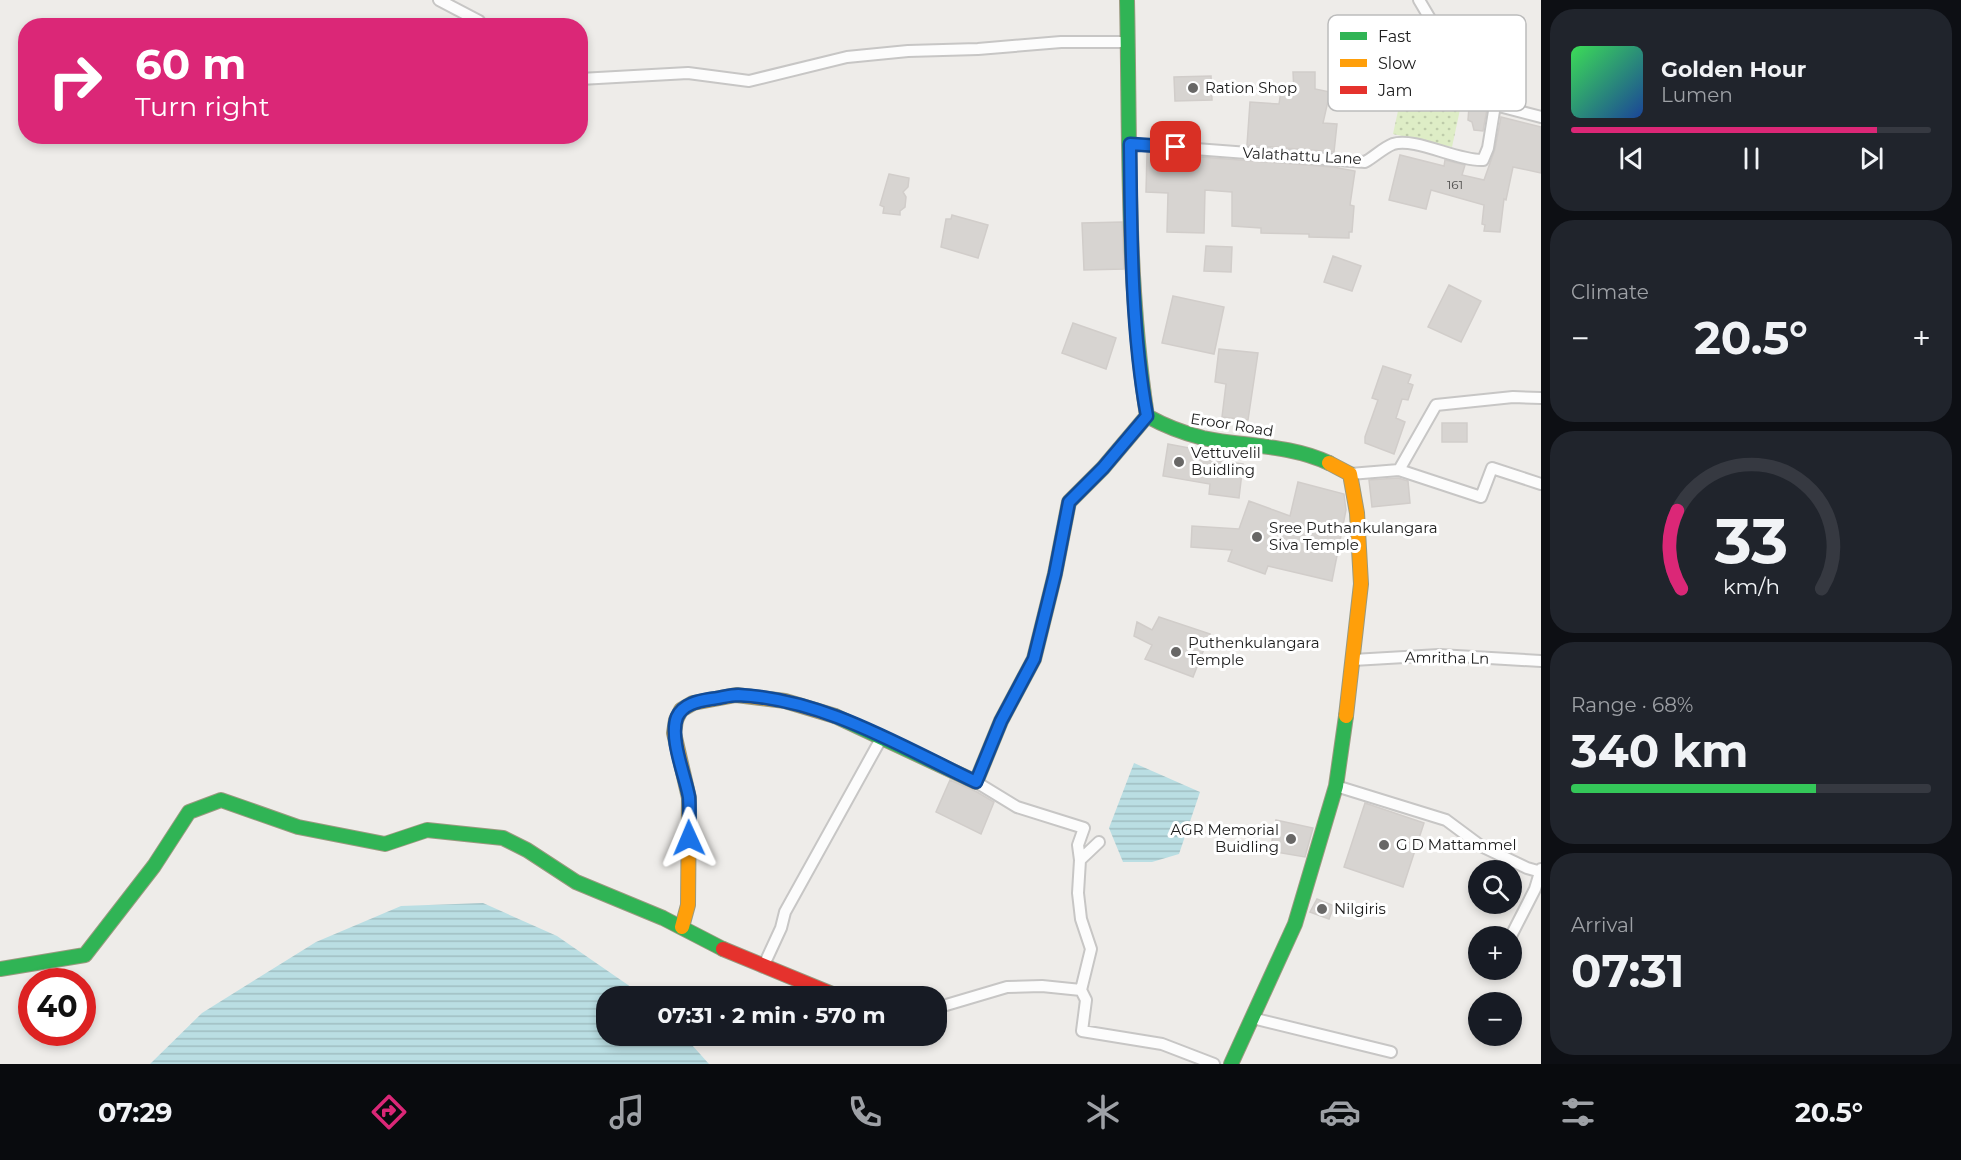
<!DOCTYPE html>
<meta charset="utf-8">
<style>
body{margin:0;font-family:Montserrat,sans-serif;background:#20242c;color:#f1f3f6;height:100vh;display:flex;flex-direction:column;font-size:22px;white-space:nowrap}
*{box-sizing:border-box;margin:0}
p{font-size:20px;color:#9ea1a6}
.icon{flex:none;width:33px;height:33px;fill:none;stroke:currentColor;stroke-width:2;stroke-linecap:round;stroke-linejoin:round}
.map{position:relative;flex:1;overflow:hidden}
.side{display:flex;flex-direction:column;gap:9px;padding:9px;background:#0d0f14;width:420px}
.side>*{flex:none}
.hud{position:absolute;left:18px;top:18px;width:570px;height:126px;border-radius:24px;box-shadow:0 3px 9px #0003;background:#db2777;color:#fff;overflow:hidden}
.tools{position:absolute;left:1468px;top:860px;display:grid;gap:12px}
.tools a{display:grid;place-items:center;width:54px;height:54px;border-radius:50%;background:#171b24;box-shadow:0 3px 9px #0003;font-size:30px}
.speed{position:absolute;left:18px;top:968px;display:flex;gap:12px;font-size:30px;font-weight:700;text-align:center}
.speed>*{display:grid;place-content:center;width:78px;height:78px;border-radius:50%;background:#171b24;box-shadow:0 3px 9px #0003;line-height:1}
.speed .limit{border:9px solid #d22;background:#fff;color:#111}
.pin{position:absolute;display:grid;place-items:center;width:51px;height:51px;color:#fff;margin:-26px;border-radius:12px;box-shadow:0 3px 9px #0006}
.me{position:absolute;width:66px;margin:-33px;rotate:359deg;stroke-linejoin:round;filter:drop-shadow(0 0 4px #0008)}
.turn{display:flex;align-items:center;gap:21px;height:126px;padding:0 18px;font-size:27px}
.turn .icon{width:78px;height:78px;stroke-width:2.5}
.turn b{display:block;font-size:42px;line-height:51px}
.big{font-size:45px;font-weight:700;line-height:1.1}
.side .widget{flex:1;display:flex;flex-direction:column;justify-content:center;gap:9px;min-width:0;padding:0 21px;border-radius:24px;background:#20242c}
.side .dial{align-items:center;gap:0}
.dial svg{height:156px;overflow:visible;fill:none;stroke:#363941;stroke-width:7;stroke-linecap:round;text-anchor:middle}
.dial text{fill:#f1f3f6;stroke:none}
.song{display:flex;align-items:center;gap:18px}
.cover{width:72px;height:72px;border-radius:9px;background:linear-gradient(135deg,hsl(130 70% 55%),hsl(220 70% 35%))}
.played{height:6px;border-radius:3px;background:linear-gradient(90deg,#db2777 85%,#363941 85%)}
.keys{display:flex;justify-content:space-around;direction:ltr}
.heat{display:flex;justify-content:space-between;align-items:center;font-size:33px;direction:ltr}
.charge{height:9px;border-radius:4px;background:linear-gradient(90deg,#34c759 68%,#363941 0)}
.trip{position:absolute;left:596px;top:986px;width:351px;height:60px;border-radius:24px;background:#171b24;box-shadow:0 3px 9px #0003;font-weight:700;line-height:60px;text-align:center}
.tab-bar{display:flex;height:96px;justify-content:space-around;align-items:center;background:#090b0e;color:#9ea1a6}
.tab-bar .icon{width:42px;height:42px}
.tab-bar .selected{color:#db2777}
.tab-bar b{font-size:27px;color:#f1f3f6}
main{display:flex;flex:1;min-height:0}
.map>svg:first-child{display:block}
.grass{fill:url(#grass-dots)}
.water{fill:url(#water-rules)}
.building{fill:#d7d4d1;stroke:#d1cdca;stroke-width:1.5}
.lines{fill:none;stroke-linecap:round;stroke-linejoin:round}
.street-casing{stroke:#c7c6c5;stroke-width:14}
.fast-casing{stroke:#99997f;stroke-width:16}
.slow-casing{stroke:#99997f;stroke-width:16}
.jam-casing{stroke:#99997f;stroke-width:16}
.street{stroke:#fcfcfc;stroke-width:10}
.fast{stroke:#30b455;stroke-width:14}
.slow{stroke:#ff9f0a;stroke-width:14}
.jam{stroke:#e5322d;stroke-width:14}
.route-casing{stroke:#114b97;stroke-width:15}
.route{stroke:#1a73e8;stroke-width:10}
.poi-dot{fill:#686766;stroke:#fff;stroke-width:2}
.labels{text-anchor:middle;stroke-width:6;stroke-linejoin:round;paint-order:stroke}
.number-label{font-size:12px;fill:#4e4d4c}
.poi-label{font-size:15px;fill:#202020;stroke:#fff;text-anchor:start}
.street-label{font-size:15px;fill:#202020;stroke:#fff}
.key{fill:#fff;stroke:#bcbcbc;stroke-width:1.5}
.key-label{font-size:16px;fill:#202020}
</style>
<main>
<div class="map">
<svg width="1541" height="1064" viewBox="0 0 1541 1064">
<defs>
<pattern id="grass-dots" width="8" height="8" patternUnits="userSpaceOnUse" patternTransform="scale(1.5)"><rect width="8" height="8" fill="#deedc6"/><path d="M2 2h.1M6 6h.1" fill="none" stroke="#becbaa" stroke-width="1.8" stroke-linecap="round"/></pattern>
<pattern id="water-rules" width="6" height="5" patternUnits="userSpaceOnUse" patternTransform="scale(1.5)"><rect width="6" height="5" fill="#badee3"/><path d="M0 2.5h6" fill="none" stroke="#a0bec2"/></pattern>
</defs>
<rect width="100%" height="100%" fill="#eeece9"/>
<path class="grass" d="M1406,74L1465,86L1452,147L1393,134Z"/>
<path class="water" d="M1134,763L1200,792L1179,854L1152,862H1123L1109,828Z
M483,903L557,936L644,996H606V1035H683L709,1064H150L202,1013L316,942L401,906Z"/>
<path class="building" d="M1293,72H1315V89L1330,92L1323,123L1337,124L1334,152L1247,145L1250,102L1279,104L1281,91L1294,92Z
M1211,76L1212,100L1175,101L1174,77Z
M1469,107L1487,109L1483,131L1474,130L1472,122L1468,120Z
M1501,117L1541,127V173L1513,167L1506,200L1504,199L1500,232L1484,231L1485,225L1482,224L1484,205L1431,190L1426,209L1389,200L1400,155L1444,166L1445,160L1465,165L1462,175L1484,180L1495,149Z
M1147,153L1333,167L1355,171L1350,205L1354,206L1352,232H1349V238L1309,237V234L1261,233V228L1232,226V192L1205,190L1204,233L1167,232L1168,193L1146,192Z
M889,174L909,178L908,187L903,192L906,197L905,207L900,211V215L883,213L884,207L880,205Z
M952,215L988,225L978,258L941,247L946,219H951Z
M1122,222L1124,269L1084,270L1082,223Z
M1206,246L1232,247L1231,272L1204,271Z
M1333,256L1361,266L1352,291L1324,282Z
M1449,285L1481,301L1461,342L1428,327Z
M1173,296L1224,307L1214,354L1162,343Z
M1073,323L1116,338L1106,369L1062,353Z
M1219,349L1258,353L1248,420L1222,417L1226,384L1215,382Z
M1383,366L1411,375L1408,383L1413,385L1408,400L1402,399L1396,418L1405,422L1394,454L1365,443V437L1378,400L1372,398Z
M1442,423H1467V442H1442Z
M1168,444L1195,449L1194,458L1243,464L1239,498L1209,494L1210,484L1163,476Z
M1398,478L1408,481L1410,503L1372,507L1369,480Z
M1298,482L1344,494L1346,510L1332,581L1268,566L1265,574L1228,561L1232,550L1191,547L1192,526L1239,529L1249,501L1290,516Z
M1159,617L1210,634L1193,677L1145,659L1152,645L1134,636L1137,622L1152,630Z
M950,780L977,792L994,802L981,834L936,812Z
M1365,803L1424,823L1403,887L1344,867Z
M1276,820L1313,828L1305,857L1270,851Z
M1317,899L1334,906L1329,919L1310,912Z"/>
<g class="lines">
<g class="street-casing">
<path id="street" d="M439,0L479,21V26
M580,79L688,73L749,81L847,57L908,51L978,49L1061,42H1128
M1495,105L1541,117
M1130,144L1365,162C1374,157 1383,148 1393,144C1415,137 1457,161 1483,160L1488,148L1495,105L1445,44L1419,0
M1399,470L1481,497L1492,468L1541,484
M1350,474L1399,470L1436,405L1513,397L1541,398
M1353,660L1439,655L1541,661
M976,782L1017,807L1084,828L1078,845L1080,860
M1336,786L1446,820L1481,846L1527,868L1541,872
M1511,936L1535,889L1541,869
M763,967L781,928L785,912L882,737
M1081,990L1091,949L1081,919L1078,893L1080,860L1099,842
M936,1008L1007,987L1042,986L1081,990L1086,1000L1082,1031L1162,1044L1214,1064
M1252,1018L1391,1052"/>
</g>
<g class="fast-casing">
<path id="fast" d="M1127,0C1130,138 1126,279 1147,416C1165,426 1183,433 1203,438C1245,447 1289,444 1329,463
M835,716L976,782L1001,721L1034,659L1055,574L1069,502L1103,468L1147,416
M0,969L85,955L154,866L189,812L221,800L298,827L385,844L427,830L503,838L527,850L576,882L663,918L723,949
M1231,1064L1295,924L1336,786L1346,716"/>
</g>
<g class="slow-casing">
<path id="slow" d="M1329,463L1350,474L1357,513L1361,584L1346,716
M682,927L688,905L689,798L674,733L676,720L681,710L693,703L736,695L785,701L835,716"/>
</g>
<g class="jam-casing">
<path id="jam" d="M723,949L837,996"/>
</g>
<use href="#street" class="street"/>
<use href="#fast" class="fast"/>
<use href="#slow" class="slow"/>
<use href="#jam" class="jam"/>
</g>
<g class="lines">
<g class="route-casing">
<path id="route" d="M689,838C689,825 690,810 689,797C685,775 669,738 677,717C683,704 698,701 711,699C720,698 730,695 738,695C824,699 900,746 976,782L1001,721L1034,659L1055,574L1069,502L1103,468L1147,416C1131,330 1131,232 1130,144L1176,147"/>
</g>
<use href="#route" class="route"/>
</g>
<g class="poi-dot">
<circle cx="1193" cy="88" r="6"/>
<circle cx="1179" cy="462" r="6"/>
<circle cx="1257" cy="537" r="6"/>
<circle cx="1176" cy="652" r="6"/>
<circle cx="1291" cy="839" r="6"/>
<circle cx="1384" cy="845" r="6"/>
<circle cx="1322" cy="909" r="6"/>
</g>
<g class="labels">
<g class="number-label">
<text x="1455" y="189">161</text>
</g>
<g class="poi-label">
<text x="1205" y="93">Ration Shop</text>
<text x="1191" y="458">Vettuvelil<tspan x="1191" dy="17">Buidling</tspan></text>
<text x="1269" y="533">Sree Puthankulangara<tspan x="1269" dy="17">Siva Temple</tspan></text>
<text x="1188" y="648">Puthenkulangara<tspan x="1188" dy="17">Temple</tspan></text>
<text x="1279" y="835" text-anchor="end">AGR Memorial<tspan x="1279" dy="17">Buidling</tspan></text>
<text x="1396" y="850">G D Mattammel</text>
<text x="1334" y="914">Nilgiris</text>
</g>
<g class="street-label">
<text transform="translate(1302 156) rotate(3)" y="5">Valathattu Lane</text>
<text transform="translate(1232 425) rotate(9)" y="5">Eroor Road</text>
<text transform="translate(1447 658) rotate(1)" y="5">Amritha Ln</text>
</g>
</g>
<rect x="1328" y="15" width="198" height="96" rx="9" class="key"/>
<rect x="1340" y="32" width="27" height="8" fill="#30b455"/>
<rect x="1340" y="59" width="27" height="8" fill="#ff9f0a"/>
<rect x="1340" y="86" width="27" height="8" fill="#e5322d"/>
<g class="key-label">
<text x="1378" y="42">Fast</text>
<text x="1378" y="69">Slow</text>
<text x="1378" y="96">Jam</text>
</g>
</svg>
<div class="tools">
<a><svg class="icon" aria-label="search" viewBox="0 0 24 24"><circle cx="10" cy="10" r="6"/><path d="M15 15l6 6"/></svg></a>
<a>+</a>
<a>−</a>
</div>
<div class="speed"><div class="limit">40</div></div>
<div class="pin" style="left:1176px;top:147px;background:#d93025"><svg class="icon" aria-label="arrive" viewBox="0 0 24 24"><path d="M6 21V4h12l-3 4 3 4H6"/></svg></div>
<svg class="me" style="left:689px;top:838px" viewBox="-20 -20 40 40"><path d="M0-17L14 15 0 8-14 15z" fill="#1a73e8" stroke="#fff" stroke-width="4"/></svg>
<div class="trip">07:31 · 2 min · 570 m</div>
<div class="hud">
<div class="turn"><svg class="icon" aria-label="right" viewBox="0 0 24 24"><path d="M7 20v-9h11M14 6l5 5-5 5"/></svg><div><b>60 m</b>Turn right</div></div>
</div>
</div>
<section class="side">
<div class="widget">
<div class="song"><i class="cover"></i><div><b>Golden Hour</b><p>Lumen</p></div></div>
<div class="played"></div>
<div class="keys"><svg class="icon" aria-label="previous" viewBox="0 0 24 24"><path d="M18 5L8 12l10 7zM5 5v14"/></svg><svg class="icon" aria-label="pause" viewBox="0 0 24 24"><path d="M8 5v14M16 5v14"/></svg><svg class="icon" aria-label="next" viewBox="0 0 24 24"><path d="M6 5l10 7-10 7zM19 5v14"/></svg></div>
</div>
<div class="widget"><p>Climate</p>
<div class="heat"><a>−</a><b class="big">20.5°</b><a>+</a></div>
</div>
<div class="widget dial"><svg viewBox="0 0 100 80">
<path d="M14 69A42 42 0 1 1 86 69"/>
<path d="M14 69A42 42 0 0 1 12 29" stroke="#db2777"/>
<text x="50" y="56" font-size="32" font-weight="700">33</text>
<text x="50" y="72" font-size="11">km/h</text>
</svg></div>
<div class="widget"><p>Range · 68%</p><b class="big">340 km</b><div class="charge"></div></div>
<div class="widget"><p>Arrival</p><b class="big">07:31</b></div>
</section>
</main>
<nav class="tab-bar">
<b>07:29</b>
<svg class="icon selected" aria-label="directions" viewBox="0 0 24 24"><path d="M12 3l9 9-9 9-9-9zM9 14v-3h6M13 9l2 2-2 2"/></svg>
<svg class="icon" aria-label="music" viewBox="0 0 24 24"><path d="M9 18V5l10-2v13"/><circle cx="6" cy="18" r="3"/><circle cx="16" cy="16" r="3"/></svg>
<svg class="icon" aria-label="phone" viewBox="0 0 24 24"><path d="M5 4h4l2 5-3 2q2 4 5 5l2-3 5 2v4C11 20 4 13 5 4z"/></svg>
<svg class="icon" aria-label="climate" viewBox="0 0 24 24"><path d="M12 3v18M4 7l16 10M4 17L20 7"/></svg>
<svg class="icon" aria-label="car" viewBox="0 0 24 24"><path d="M5 17H2v-5l4-1 3-4h7l3 4 3 1v5h-3M9 17h6M6 11h13"/><circle cx="7" cy="17" r="2"/><circle cx="17" cy="17" r="2"/></svg>
<svg class="icon" aria-label="filters" viewBox="0 0 24 24"><path d="M4 7h16M4 17h16"/><circle cx="9" cy="7" r="2"/><circle cx="15" cy="17" r="2"/></svg>
<b>20.5°</b>
</nav>
